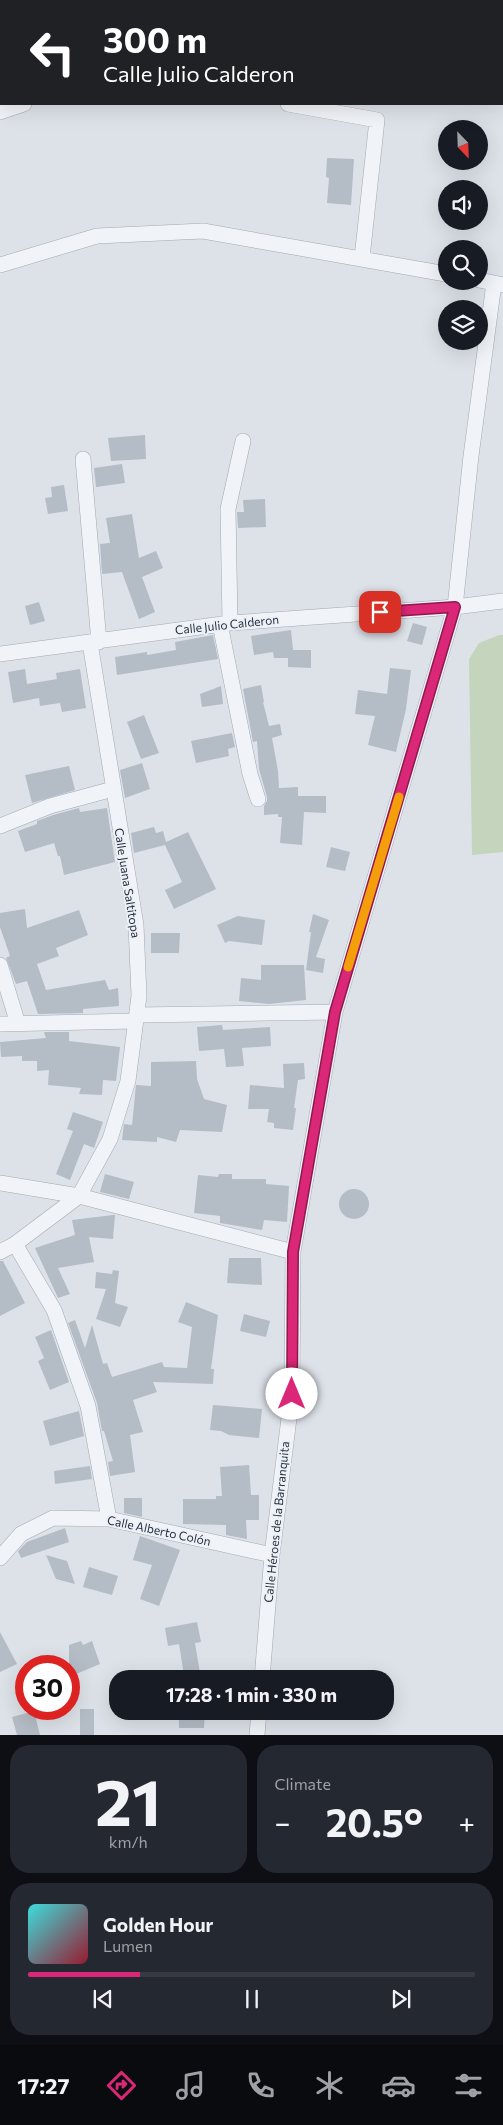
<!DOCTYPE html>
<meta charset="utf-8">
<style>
body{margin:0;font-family:Commissioner,sans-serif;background:#242831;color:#f1f3f6;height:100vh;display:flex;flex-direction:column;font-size:19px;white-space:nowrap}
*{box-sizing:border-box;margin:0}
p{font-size:16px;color:#9ea1a6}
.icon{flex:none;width:28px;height:28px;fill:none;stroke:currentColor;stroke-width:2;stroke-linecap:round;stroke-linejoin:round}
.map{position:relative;height:1735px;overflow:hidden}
.panel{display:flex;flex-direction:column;gap:10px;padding:10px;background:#0d0f14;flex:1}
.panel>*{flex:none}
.hud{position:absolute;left:0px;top:0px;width:504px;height:105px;box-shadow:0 5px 20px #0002;background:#202124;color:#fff;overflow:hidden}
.needle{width:32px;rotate:157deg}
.tools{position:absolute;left:438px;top:120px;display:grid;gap:10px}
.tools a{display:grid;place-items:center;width:50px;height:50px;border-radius:50%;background:#171b24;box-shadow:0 5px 20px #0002;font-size:25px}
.speed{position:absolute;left:15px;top:1655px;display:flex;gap:10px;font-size:25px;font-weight:700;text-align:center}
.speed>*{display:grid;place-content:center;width:65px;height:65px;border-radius:50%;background:#171b24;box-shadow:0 5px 20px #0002;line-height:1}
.speed .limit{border:8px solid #d22;background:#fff;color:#111}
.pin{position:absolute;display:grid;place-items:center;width:42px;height:42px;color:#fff;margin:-21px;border-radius:10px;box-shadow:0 2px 8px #0006}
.me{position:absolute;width:55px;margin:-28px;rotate:0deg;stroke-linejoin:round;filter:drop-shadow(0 0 4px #0008)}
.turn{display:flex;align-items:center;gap:18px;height:105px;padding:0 20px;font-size:22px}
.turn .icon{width:65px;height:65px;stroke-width:2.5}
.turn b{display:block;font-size:35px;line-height:42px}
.big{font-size:38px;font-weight:700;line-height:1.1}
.panel .widget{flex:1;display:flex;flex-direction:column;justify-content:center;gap:8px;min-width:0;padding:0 18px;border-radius:20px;background:#242831}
.panel .dial{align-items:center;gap:0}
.dial b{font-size:65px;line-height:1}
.song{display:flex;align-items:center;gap:15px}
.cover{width:60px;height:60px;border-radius:8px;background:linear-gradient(135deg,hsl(180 70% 55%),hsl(350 70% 35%))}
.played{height:5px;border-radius:2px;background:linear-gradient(90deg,#db2777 25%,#363941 25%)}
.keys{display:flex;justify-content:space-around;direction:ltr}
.heat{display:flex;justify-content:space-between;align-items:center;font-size:28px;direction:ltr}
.panel .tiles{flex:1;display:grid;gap:10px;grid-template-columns:1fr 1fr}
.widget:last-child{grid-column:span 2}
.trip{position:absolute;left:109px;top:1670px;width:285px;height:50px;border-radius:20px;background:#171b24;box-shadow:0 5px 20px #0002;font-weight:700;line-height:50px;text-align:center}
.dock{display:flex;height:80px;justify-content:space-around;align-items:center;background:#090b0e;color:#9ea1a6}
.dock .icon{width:35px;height:35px}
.dock .on{color:#db2777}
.dock b{font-size:22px;color:#f1f3f6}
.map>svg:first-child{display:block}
.green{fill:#c4d4bd}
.building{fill:#b4bcc6}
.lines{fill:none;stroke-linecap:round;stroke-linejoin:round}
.minor-casing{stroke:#a2a9b3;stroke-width:16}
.path{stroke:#b7bdc4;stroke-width:3;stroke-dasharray:4 4;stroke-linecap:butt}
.minor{stroke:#f0f3f7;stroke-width:15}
.route-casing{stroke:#8e194d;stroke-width:12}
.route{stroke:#db2777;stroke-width:9}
.slow{stroke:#f59e0b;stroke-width:9}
.labels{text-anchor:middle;stroke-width:4;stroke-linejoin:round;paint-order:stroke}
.street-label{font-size:12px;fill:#253141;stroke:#edf1f6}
</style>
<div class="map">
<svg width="503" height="1735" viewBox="0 0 503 1735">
<rect width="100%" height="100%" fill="#dde2e9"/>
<path class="green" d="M499,635H503V852L472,855L469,659L479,643Z"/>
<path class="building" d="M327,158L354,159L351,205L327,203L329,178L326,177Z
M145,435L146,459L111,461L108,438Z
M122,464L125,483L96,487L94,468Z
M64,485L68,511L48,514L45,498L52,497L51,487Z
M265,499L266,527L238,528L237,512H244L243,500Z
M132,514L139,558L156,551L163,568L142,577L155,612L139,619L122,572L102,574L100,544L110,543L106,518Z
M39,602L45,621L30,625L25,606Z
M413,623L427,627L422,645L407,641Z
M291,630L293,650H311V668L288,667V658H274L273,652L254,655L251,636Z
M213,635L218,659L117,675L115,657L147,652V655L176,650L175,642Z
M390,668L411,670L406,709L396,752L368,745L375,716L355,714L358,690L387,694Z
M25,669L27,684L57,679L56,673L80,669L86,708L62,712L60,703L40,706L39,698L13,703L8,672Z
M261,685L264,702H263L269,726L280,724L282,735L272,738L278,771L279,788L298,787V796H326V813L304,812L302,845L280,843L282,817H278V814L264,815V806L267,801V797L259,769L257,741L253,742L243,689Z
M221,686L223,704L202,707L200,694Z
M144,715L159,753L141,759L127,722Z
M232,733L235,747L228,749L229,756L196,763L191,741Z
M142,763L150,789L125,798L120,770Z
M69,766L75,790L32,803L25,775Z
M79,808L80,812L107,808L115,862L64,875L60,856H58L54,843L25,852L18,831L37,824V821L53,815Z
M154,827L156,833L163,831L166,842L188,832L216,889L174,909L165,890L182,882L165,845L134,853L131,833Z
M331,847L350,852L345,871L326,867Z
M25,909L27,928L79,910L88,935L56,948L59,956L37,964L46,990L105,980L109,990L118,988L119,1006L83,1009V1013L38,1014L27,981L16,984L6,958L10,956L0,927V913Z
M313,914L329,920L316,957L325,959L323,973L306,970L311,932H309Z
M238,916L265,920L262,945L229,941L225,943L217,925Z
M151,933H180L179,953H151Z
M261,965H304L306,1000L269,1004L239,1001L241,978L261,980Z
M222,1025L223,1030L270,1027L271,1046L242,1048L244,1066L226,1067L224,1049L199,1051L197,1027Z
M44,1032H69V1041L120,1047L116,1081L103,1080L102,1095L79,1094L81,1088L48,1085L49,1070L37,1071V1061H22V1056L1,1057L0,1042L46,1038Z
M196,1061L197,1079L204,1099L227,1105L222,1132L180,1130L176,1142L157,1137V1142L122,1140L124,1124L132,1125L136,1085L151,1086V1062Z
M304,1063L305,1079L298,1080L294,1108H296L293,1130L274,1128V1123L267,1122L269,1109H248L250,1085L284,1088L283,1064Z
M73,1112L103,1122L94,1148L84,1144L70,1180L56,1174L73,1131L67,1129Z
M105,1174L134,1182L129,1199L100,1192Z
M219,1174H232V1179H266V1184L289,1186L287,1222L264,1220L262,1230L220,1223V1216L194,1213L198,1175L218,1177Z
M339 1204a15 15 0 1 1 30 0a15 15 0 1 1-30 0Z
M113,1215H115L113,1239L89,1237L94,1262L58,1268L70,1294L58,1298L35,1248L75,1235L72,1220Z
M229,1258H261L262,1285L227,1283Z
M0,1261H3L25,1303L0,1316Z
M113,1270L119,1271L115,1303L128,1307L120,1327L96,1319L106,1289L95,1288L96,1272L112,1274Z
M186,1302L218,1315L211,1369H214L213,1384L153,1382L157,1392L133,1400L143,1432L130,1435L135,1472L110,1476L108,1462L113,1461L104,1431H102L97,1403L68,1323L75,1320L85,1348L92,1325L103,1364L107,1363L112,1377L162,1362L164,1367L187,1368L192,1327L178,1322Z
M244,1314L270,1321L266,1337L240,1331Z
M51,1330L69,1382L50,1390L38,1361L44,1358L35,1337Z
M213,1405L262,1409L259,1438L229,1435L221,1431L210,1430Z
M79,1411L84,1436L50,1446L43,1421Z
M249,1465L251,1495H259V1520H246L247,1539L226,1535V1525L183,1524V1499H216V1496H222L220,1467Z
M90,1466L92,1479L55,1484L54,1471Z
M124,1498H142V1517L124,1513Z
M65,1528L69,1542L21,1558L18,1551L27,1542Z
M140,1536L180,1550L159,1606L140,1599L152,1565L133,1560Z
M46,1555L67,1561L75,1584L56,1579Z
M89,1567L118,1576L112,1595L83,1587Z
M197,1622L201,1642L195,1643L201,1679H182L183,1669L179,1644L168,1646L165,1628Z
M0,1632L17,1664L0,1672Z
M81,1641L83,1645L92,1641L100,1664L69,1677V1645Z
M80,1709H94V1735H80Z
M34,1711L40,1735H17L12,1717Z
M179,1711H205L204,1728H179Z"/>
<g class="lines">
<g class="minor-casing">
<path id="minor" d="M288,104L377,120L362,258
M0,112L24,104
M0,265L97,236L203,231L446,274
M479,280L503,285
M83,459L99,642
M230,623L228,509L243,441
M220,624L250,774L258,799
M0,654L230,623L455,607L503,601
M0,826L50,806L113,789
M0,965L18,1024
M137,1015L335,1012
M0,1024L135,1021
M0,1183L79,1196L293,1252
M15,1244L54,1310L88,1406L109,1519
M0,1252L15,1244L79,1196L110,1139L128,1081L139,996L136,925L90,643
M0,1558L21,1534L53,1518L109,1519L272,1555
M262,1679L272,1555L292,1394L293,1252L335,1012L455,607L471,456L494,283
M257,1735L259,1711"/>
</g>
<path class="path" d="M396,1V0"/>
<use href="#minor" class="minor"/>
</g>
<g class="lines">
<g class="route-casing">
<path id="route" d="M292,1394L293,1252L335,1012L455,607L380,612"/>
</g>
<use href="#route" class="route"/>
<path class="slow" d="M348,967L399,797"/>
</g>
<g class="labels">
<g class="street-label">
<text transform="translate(227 625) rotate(-6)" y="4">Calle Julio Calderon</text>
<text transform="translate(127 883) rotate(81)" y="4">Calle Juana Saltitopa</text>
<text transform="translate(277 1522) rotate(-84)" y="4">Calle Héroes de la Barranquita</text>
<text transform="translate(159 1531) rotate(12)" y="4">Calle Alberto Colón</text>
</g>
</g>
</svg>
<div class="tools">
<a><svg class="needle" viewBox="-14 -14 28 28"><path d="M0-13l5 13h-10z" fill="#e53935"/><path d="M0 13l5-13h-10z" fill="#9ea1a6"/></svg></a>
<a><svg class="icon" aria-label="sound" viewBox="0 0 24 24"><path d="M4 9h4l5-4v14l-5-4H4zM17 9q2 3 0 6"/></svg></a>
<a><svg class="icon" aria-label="search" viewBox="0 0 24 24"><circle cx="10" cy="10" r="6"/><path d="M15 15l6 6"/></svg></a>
<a><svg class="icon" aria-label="layers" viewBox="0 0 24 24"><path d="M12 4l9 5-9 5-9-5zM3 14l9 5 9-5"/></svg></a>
</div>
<div class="speed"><div class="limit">30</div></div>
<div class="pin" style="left:380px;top:612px;background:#d93025"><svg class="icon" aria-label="arrive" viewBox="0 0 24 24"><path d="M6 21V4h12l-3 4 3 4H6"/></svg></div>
<svg class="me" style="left:292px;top:1394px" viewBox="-20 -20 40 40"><circle r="19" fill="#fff"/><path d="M0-13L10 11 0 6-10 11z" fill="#db2777"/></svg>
<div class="trip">17:28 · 1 min · 330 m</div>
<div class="hud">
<div class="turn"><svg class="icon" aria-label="left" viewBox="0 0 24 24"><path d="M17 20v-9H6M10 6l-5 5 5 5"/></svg><div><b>300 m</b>Calle Julio Calderon</div></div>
</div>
</div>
<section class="panel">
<div class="tiles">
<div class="widget dial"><b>21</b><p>km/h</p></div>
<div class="widget"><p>Climate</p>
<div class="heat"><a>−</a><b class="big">20.5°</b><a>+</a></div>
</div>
<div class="widget">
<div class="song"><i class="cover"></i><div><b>Golden Hour</b><p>Lumen</p></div></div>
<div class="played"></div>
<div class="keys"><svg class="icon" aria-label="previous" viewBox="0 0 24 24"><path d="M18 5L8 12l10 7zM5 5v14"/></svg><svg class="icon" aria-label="pause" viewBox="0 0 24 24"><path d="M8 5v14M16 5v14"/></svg><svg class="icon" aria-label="next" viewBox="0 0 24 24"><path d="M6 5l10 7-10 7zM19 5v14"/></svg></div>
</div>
</div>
</section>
<nav class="dock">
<b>17:27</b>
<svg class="icon on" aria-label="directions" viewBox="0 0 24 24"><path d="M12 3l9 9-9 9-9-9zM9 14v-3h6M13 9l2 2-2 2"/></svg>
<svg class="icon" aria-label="music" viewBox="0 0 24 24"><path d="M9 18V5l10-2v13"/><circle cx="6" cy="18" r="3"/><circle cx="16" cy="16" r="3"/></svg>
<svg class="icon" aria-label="phone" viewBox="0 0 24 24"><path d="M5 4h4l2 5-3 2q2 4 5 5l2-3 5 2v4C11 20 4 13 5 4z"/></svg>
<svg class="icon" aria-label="climate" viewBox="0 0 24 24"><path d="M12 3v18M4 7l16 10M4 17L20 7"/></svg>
<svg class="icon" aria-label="car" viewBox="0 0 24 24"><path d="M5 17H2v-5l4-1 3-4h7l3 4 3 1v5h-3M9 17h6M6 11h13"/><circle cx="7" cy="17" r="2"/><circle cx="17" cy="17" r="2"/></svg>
<svg class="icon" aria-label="filters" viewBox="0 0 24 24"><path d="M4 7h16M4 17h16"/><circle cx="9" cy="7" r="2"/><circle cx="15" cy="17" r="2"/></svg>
</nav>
